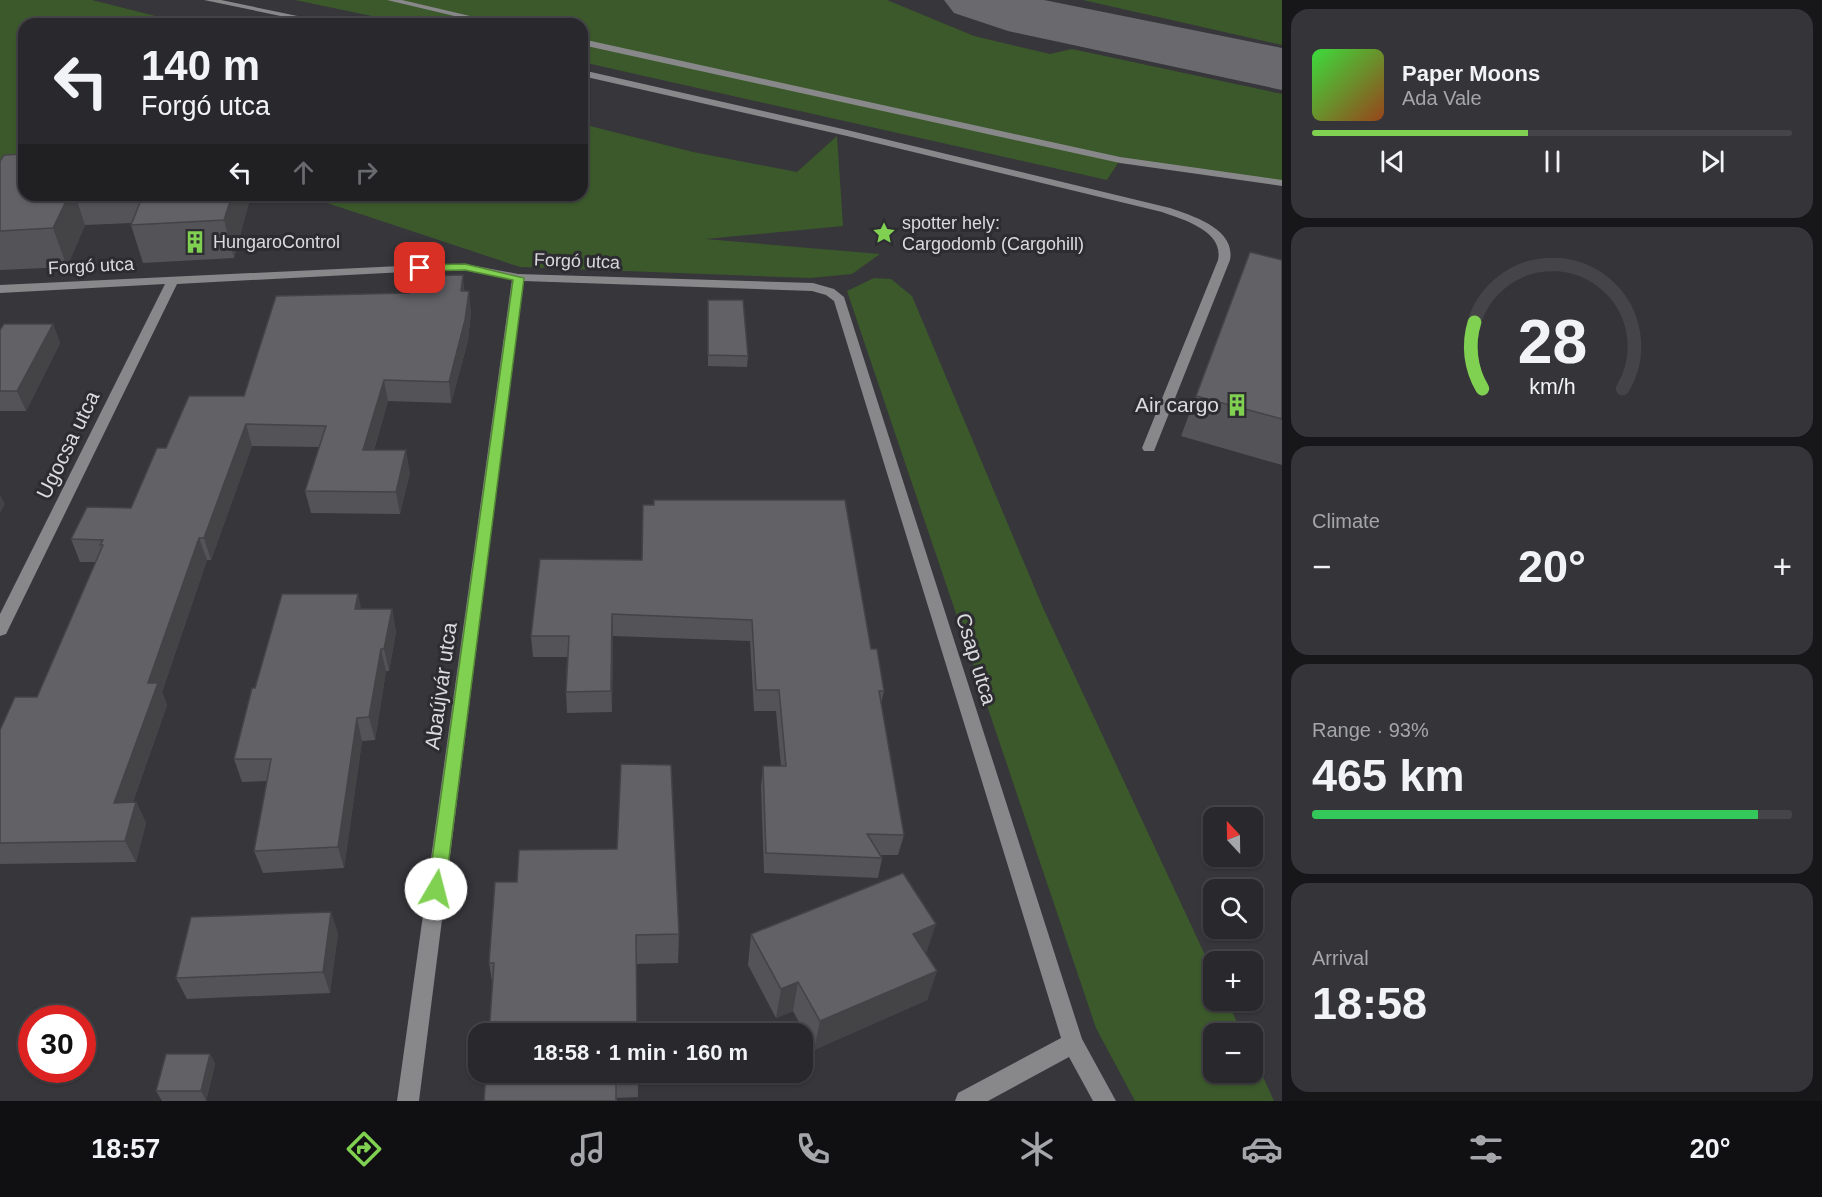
<!DOCTYPE html>
<meta charset="utf-8">
<style>
body{margin:0;font-family:Arial,sans-serif;background:#353438;color:#f1f3f6;height:100vh;display:flex;flex-direction:column;font-size:22px;white-space:nowrap}
*{box-sizing:border-box;margin:0}
p{font-size:20px;color:#a5a6a9}
.icon{flex:none;width:33px;height:33px;fill:none;stroke:currentColor;stroke-width:2;stroke-linecap:round;stroke-linejoin:round}
.map{position:relative;flex:1;overflow:hidden}
.side{display:flex;flex-direction:column;gap:9px;padding:9px;background:#171618;width:540px}
.side>*{flex:none}
.guide{position:absolute;left:18px;top:18px;width:570px;height:183px;border-radius:18px;box-shadow:0 2px 4px #0004,0 0 0 2px #454448;background:#29282c;color:#f1f3f6;overflow:hidden}
.needle{width:39px;rotate:338deg}
.tools{position:absolute;left:1203px;top:807px;display:grid;gap:12px}
.tools a{display:grid;place-items:center;width:60px;height:60px;border-radius:12px;background:#29282c;box-shadow:0 2px 4px #0004,0 0 0 2px #454448;font-size:30px}
.speed{position:absolute;left:18px;top:1005px;display:flex;gap:12px;font-size:30px;font-weight:700;text-align:center}
.speed>*{display:grid;place-content:center;width:78px;height:78px;border-radius:50%;background:#29282c;box-shadow:0 2px 4px #0004,0 0 0 2px #454448;line-height:1}
.speed .limit{border:9px solid #d22;background:#fff;color:#111}
.pin{position:absolute;display:grid;place-items:center;width:51px;height:51px;color:#fff;margin:-26px;border-radius:12px;box-shadow:0 3px 9px #0006}
.me{position:absolute;width:66px;margin:-33px;rotate:8deg;stroke-linejoin:round;filter:drop-shadow(0 0 4px #0008)}
.turn{display:flex;align-items:center;gap:21px;height:126px;padding:0 24px;font-size:27px}
.turn .icon{width:78px;height:78px;stroke-width:2.5}
.turn b{display:block;font-size:42px;line-height:51px}
.lanes{display:flex;align-items:center;height:57px;padding:0 24px;background:#0003;justify-content:center;gap:30px;direction:ltr}
.lanes .off{opacity:.35}
.big{font-size:45px;font-weight:700;line-height:1.1}
.side .tile{flex:1;display:flex;flex-direction:column;justify-content:center;gap:9px;min-width:0;padding:0 21px;border-radius:18px;background:#353438}
.side .dial{align-items:center;gap:0}
.dial svg{height:156px;overflow:visible;fill:none;stroke:#454448;stroke-width:7;stroke-linecap:round;text-anchor:middle}
.dial text{fill:#f1f3f6;stroke:none}
.song{display:flex;align-items:center;gap:18px}
.cover{width:72px;height:72px;border-radius:9px;background:linear-gradient(135deg,hsl(120 70% 55%),hsl(20 70% 35%))}
.played{height:6px;border-radius:3px;background:linear-gradient(90deg,#80d051 45%,#454448 45%)}
.keys{display:flex;justify-content:space-around;direction:ltr}
.heat{display:flex;justify-content:space-between;align-items:center;font-size:33px;direction:ltr}
.charge{height:9px;border-radius:4px;background:linear-gradient(90deg,#34c759 93%,#454448 0)}
.trip{position:absolute;left:468px;top:1023px;width:345px;height:60px;border-radius:18px;background:#29282c;box-shadow:0 2px 4px #0004,0 0 0 2px #454448;font-weight:700;line-height:60px;text-align:center}
.tab-bar{display:flex;height:96px;justify-content:space-around;align-items:center;background:#101012;color:#a5a6a9}
.tab-bar .icon{width:42px;height:42px}
.tab-bar .active{color:#80d051}
.tab-bar b{font-size:27px;color:#f1f3f6}
main{display:flex;flex:1;min-height:0}
.map>svg:first-child{display:block}
.green{fill:#3b592b}
.lines{fill:none;stroke-linecap:round;stroke-linejoin:round}
.taxiway{fill:#6a6a6e;fill-rule:evenodd}
.minor{fill:#88888a;fill-rule:evenodd}
.wall{fill:#535358}
.shaded-wall{fill:#444447}
.building{fill:#616166;stroke:#444447;stroke-width:1.5}
.route{fill:#80d051;stroke:#538735;stroke-width:1.5}
.labels{text-anchor:middle;stroke-width:6;stroke-linejoin:round;paint-order:stroke}
.far-poi-label{font-size:18px;fill:#dbdbde;stroke:#2c2c31;text-anchor:start}
.far-street-label{font-size:18px;fill:#dbdbde;stroke:#2c2c31}
.poi-label{font-size:21px;fill:#dbdbde;stroke:#2c2c31;text-anchor:end}
.street-label{font-size:21px;fill:#dbdbde;stroke:#2c2c31}
</style>
<main>
<div class="map">
<svg width="1282" height="1101" viewBox="0 0 1282 1101">
<rect width="100%" height="100%" fill="#37363b"/>
<path class="green" d="M0,0H92L187,24H24V174L0,175Z
M295,0H887L974,36L1050,54L1072,49L1282,94V183L1120,160L1107,180L582,62V24H410Z
M1083,0H1282V45Z
M582,124L693,152L797,172L837,136L843,226L705,239L880,254L852,274L810,278L520,267L303,195H582Z
M874,278L891,279L912,296L1044,610L1213,972L1214,1000L1227,1001L1242,1033L1214,1034V1072H1252L1253,1055L1274,1101H1135L1096,1028L847,291Z"/>
<g class="lines">
<path class="taxiway" d="M944,0H1044L1282,48V90L1008,31L954,13Z"/>
<path class="minor" d="M204,0H221L336,24H319Z
M387,0H402L504,24H488Z
M582,39L1120,157L1282,180V186L1120,163L582,45Z
M582,70L847,130L1170,208C1193,216 1236,229 1230,260L1154,451H1144L1142,448L1218,260C1224,231 1184,220 1162,212L847,136L582,76Z
M442,264H465L518,274L813,283L834,289L844,297L1082,1039L1116,1101H1093L1069,1057L988,1101H955L958,1093L1061,1038L834,301L826,295L812,291L523,281L419,1101H397L512,279L465,270H442L177,284L8,630L6,634L0,636V614L165,284L0,293V285Z"/>
</g>
<path class="wall" d="M0,161L24,195H251L234,258L143,263L131,225L132,223L85,225L67,267L0,270Z
M1250,252L1282,260V465L1181,436Z
M465,291L471,312L468,341L451,403L388,401L374,450L410,472L400,514L311,513L305,491L319,447L252,446L211,560H207L162,692L167,705L133,802H136L146,823L136,862L0,864V730L37,697L96,562H80L71,539L131,508L166,448L244,396L409,293Z
M708,300L748,356L747,367L708,366Z
M53,324L60,343L26,411H0V330Z
M540,559L871,649L884,691L881,703L904,835L898,855H881L882,858L878,878L764,873L761,787L763,766H781L776,711H754L750,641L613,636L612,712L567,713L566,692L567,657H533L531,636Z
M361,609H392L396,632L389,671H386L375,740L362,741L344,868L263,873L254,851L267,781L242,782L234,759L255,688Z
M495,882L679,934L678,963L636,964L492,981L489,963Z
M338,933L330,993L187,999L176,978Z
M751,934L926,954L937,971L927,1000L814,1050L793,1011L776,1018L748,965Z
M210,1054L215,1064L206,1101H162L156,1091Z
M486,1072H638V1097L617,1098V1101H484Z"/>
<path class="shaded-wall" d="M69,195H75L85,225L67,267L53,228Z
M232,195H251L234,258L224,220Z
M463,275L465,296L461,291Z
M469,291L471,312L468,341L451,403L449,382Z
M53,324L60,343L26,411L17,391Z
M384,380L388,401L367,472L363,450Z
M246,424L252,446L211,560L204,538Z
M406,450L410,472L400,514L396,492Z
M0,495L5,504L0,513Z
M199,538L207,560L162,692L167,705L125,824L114,803L148,683Z
M358,594L363,616L355,609Z
M392,609L396,632L389,671L384,649Z
M612,614L613,636L612,712L611,691Z
M381,649L386,671L375,740L369,717Z
M357,718L362,741L344,868L338,847Z
M136,802L146,823L136,862L125,841Z
M331,912L338,933L330,993L323,972Z
M936,924L926,954L913,934Z
M937,971L927,1000L814,1050L820,1021Z
M798,982L793,1011L776,1018L781,989Z
M210,1054L215,1064L206,1101L201,1091Z"/>
<path class="building" d="M24,154V195H69L53,228L0,231V161L4,155Z
M143,195H232L224,220L131,225Z
M1250,252L1282,260V419L1196,396Z
M463,275L461,291H469L465,320L449,382L384,380L363,450H406L396,492L305,491L326,426L246,424L204,538H199L148,683H158L114,803L136,802L125,841L0,843V730L15,697H37L103,545H100L103,540L71,539L87,507L131,508L157,448H166L189,396H244L276,296L409,293L411,284H422L424,276Z
M708,300H743L748,356L708,355Z
M4,324H53L17,391H0V330Z
M654,500H845L871,649H877L884,691H879L904,835L867,834L882,858L766,853L763,766H786L779,690H756L752,620L612,614L611,691L566,692L569,636H531L540,559L642,560L643,505H654Z
M282,594H358L355,609H392L384,649H381L369,717L357,718L338,847L254,851L271,759H234L252,688H255Z
M621,764L671,765L679,934L636,935L637,1034H489L494,963H489L495,882H517L519,850L617,849Z
M903,873L936,924L913,934L937,971L820,1021L798,982L781,989L751,934Z
M331,912L323,972L176,978L191,917Z
M166,1054H210L201,1091H156Z
M486,1072H616V1101H484Z"/>
<path class="route" d="M465,264L524,278L445,889L443,895L436,897L430,895L428,889L513,280L465,270L420,271L415,268L420,265Z"/>
<defs>
<g id="sight-bare" transform="scale(1.8)"><path d="M0-6L1.8-2.2L6-1.7L2.9 1.2L3.7 5.4L0 3.3L-3.7 5.4L-2.9 1.2L-6-1.7L-1.8-2.2Z" fill="#80d051" stroke="#2c2c31" stroke-width="2.5" paint-order="stroke"/></g>
<g id="building-bare" transform="scale(1.8)"><path d="M-4-6H4V6H1V3H-1V6H-4ZM-2.5-4.3h1.7v1.8h-1.7ZM.8-4.3h1.7v1.8H.8ZM-2.5-1h1.7V.8h-1.7ZM.8-1h1.7V.8H.8Z" fill="#80d051" stroke="#2c2c31" stroke-width="2.5" paint-order="stroke"/></g>
</defs>
<g fill-rule="evenodd">
<use href="#sight-bare" x="884" y="233"/>
<use href="#building-bare" x="195" y="242"/>
<use href="#building-bare" x="1237" y="405"/>
</g>
<g class="labels">
<g class="far-poi-label">
<text x="902" y="229">spotter hely:<tspan x="902" dy="21">Cargodomb (Cargohill)</tspan></text>
<text x="213" y="248">HungaroControl</text>
</g>
<g class="far-street-label">
<text transform="translate(577 261) rotate(2)" y="6">Forgó utca</text>
<text transform="translate(91 266) rotate(-3)" y="6">Forgó utca</text>
</g>
<g class="poi-label">
<text x="1219" y="412">Air cargo</text>
</g>
<g class="street-label">
<text transform="translate(68 445) rotate(-64)" y="7">Ugocsa utca</text>
<text transform="translate(976 659) rotate(73)" y="7">Csap utca</text>
<text transform="translate(441 686) rotate(-82)" y="7">Abaújvár utca</text>
</g>
</g>
</svg>
<div class="tools">
<a><svg class="needle" viewBox="-14 -14 28 28"><path d="M0-13l5 13h-10z" fill="#e53935"/><path d="M0 13l5-13h-10z" fill="#a5a6a9"/></svg></a>
<a><svg class="icon" aria-label="search" viewBox="0 0 24 24"><circle cx="10" cy="10" r="6"/><path d="M15 15l6 6"/></svg></a>
<a>+</a>
<a>−</a>
</div>
<div class="speed"><div class="limit">30</div></div>
<div class="pin" style="left:420px;top:268px;background:#d93025"><svg class="icon" aria-label="arrive" viewBox="0 0 24 24"><path d="M6 21V4h12l-3 4 3 4H6"/></svg></div>
<svg class="me" style="left:436px;top:889px" viewBox="-20 -20 40 40"><circle r="19" fill="#fff"/><path d="M0-13L10 11 0 6-10 11z" fill="#80d051"/></svg>
<div class="trip">18:58 · 1 min · 160 m</div>
<div class="guide">
<div class="turn"><svg class="icon" aria-label="left" viewBox="0 0 24 24"><path d="M17 20v-9H6M10 6l-5 5 5 5"/></svg><div><b>140 m</b>Forgó utca</div></div>
<div class="lanes"><svg class="icon" aria-label="left" viewBox="0 0 24 24"><path d="M17 20v-9H6M10 6l-5 5 5 5"/></svg><svg class="icon off" aria-label="ahead" viewBox="0 0 24 24"><path d="M12 20V5M6 11l6-6 6 6"/></svg><svg class="icon off" aria-label="right" viewBox="0 0 24 24"><path d="M7 20v-9h11M14 6l5 5-5 5"/></svg></div>
</div>
</div>
<section class="side">
<div class="tile">
<div class="song"><i class="cover"></i><div><b>Paper Moons</b><p>Ada Vale</p></div></div>
<div class="played"></div>
<div class="keys"><svg class="icon" aria-label="previous" viewBox="0 0 24 24"><path d="M18 5L8 12l10 7zM5 5v14"/></svg><svg class="icon" aria-label="pause" viewBox="0 0 24 24"><path d="M8 5v14M16 5v14"/></svg><svg class="icon" aria-label="next" viewBox="0 0 24 24"><path d="M6 5l10 7-10 7zM19 5v14"/></svg></div>
</div>
<div class="tile dial"><svg viewBox="0 0 100 80">
<path d="M14 69A42 42 0 1 1 86 69"/>
<path d="M14 69A42 42 0 0 1 10 35" stroke="#80d051"/>
<text x="50" y="56" font-size="32" font-weight="700">28</text>
<text x="50" y="72" font-size="11">km/h</text>
</svg></div>
<div class="tile"><p>Climate</p>
<div class="heat"><a>−</a><b class="big">20°</b><a>+</a></div>
</div>
<div class="tile"><p>Range · 93%</p><b class="big">465 km</b><div class="charge"></div></div>
<div class="tile"><p>Arrival</p><b class="big">18:58</b></div>
</section>
</main>
<nav class="tab-bar">
<b>18:57</b>
<svg class="icon active" aria-label="directions" viewBox="0 0 24 24"><path d="M12 3l9 9-9 9-9-9zM9 14v-3h6M13 9l2 2-2 2"/></svg>
<svg class="icon" aria-label="music" viewBox="0 0 24 24"><path d="M9 18V5l10-2v13"/><circle cx="6" cy="18" r="3"/><circle cx="16" cy="16" r="3"/></svg>
<svg class="icon" aria-label="phone" viewBox="0 0 24 24"><path d="M5 4h4l2 5-3 2q2 4 5 5l2-3 5 2v4C11 20 4 13 5 4z"/></svg>
<svg class="icon" aria-label="climate" viewBox="0 0 24 24"><path d="M12 3v18M4 7l16 10M4 17L20 7"/></svg>
<svg class="icon" aria-label="car" viewBox="0 0 24 24"><path d="M5 17H2v-5l4-1 3-4h7l3 4 3 1v5h-3M9 17h6M6 11h13"/><circle cx="7" cy="17" r="2"/><circle cx="17" cy="17" r="2"/></svg>
<svg class="icon" aria-label="filters" viewBox="0 0 24 24"><path d="M4 7h16M4 17h16"/><circle cx="9" cy="7" r="2"/><circle cx="15" cy="17" r="2"/></svg>
<b>20°</b>
</nav>
